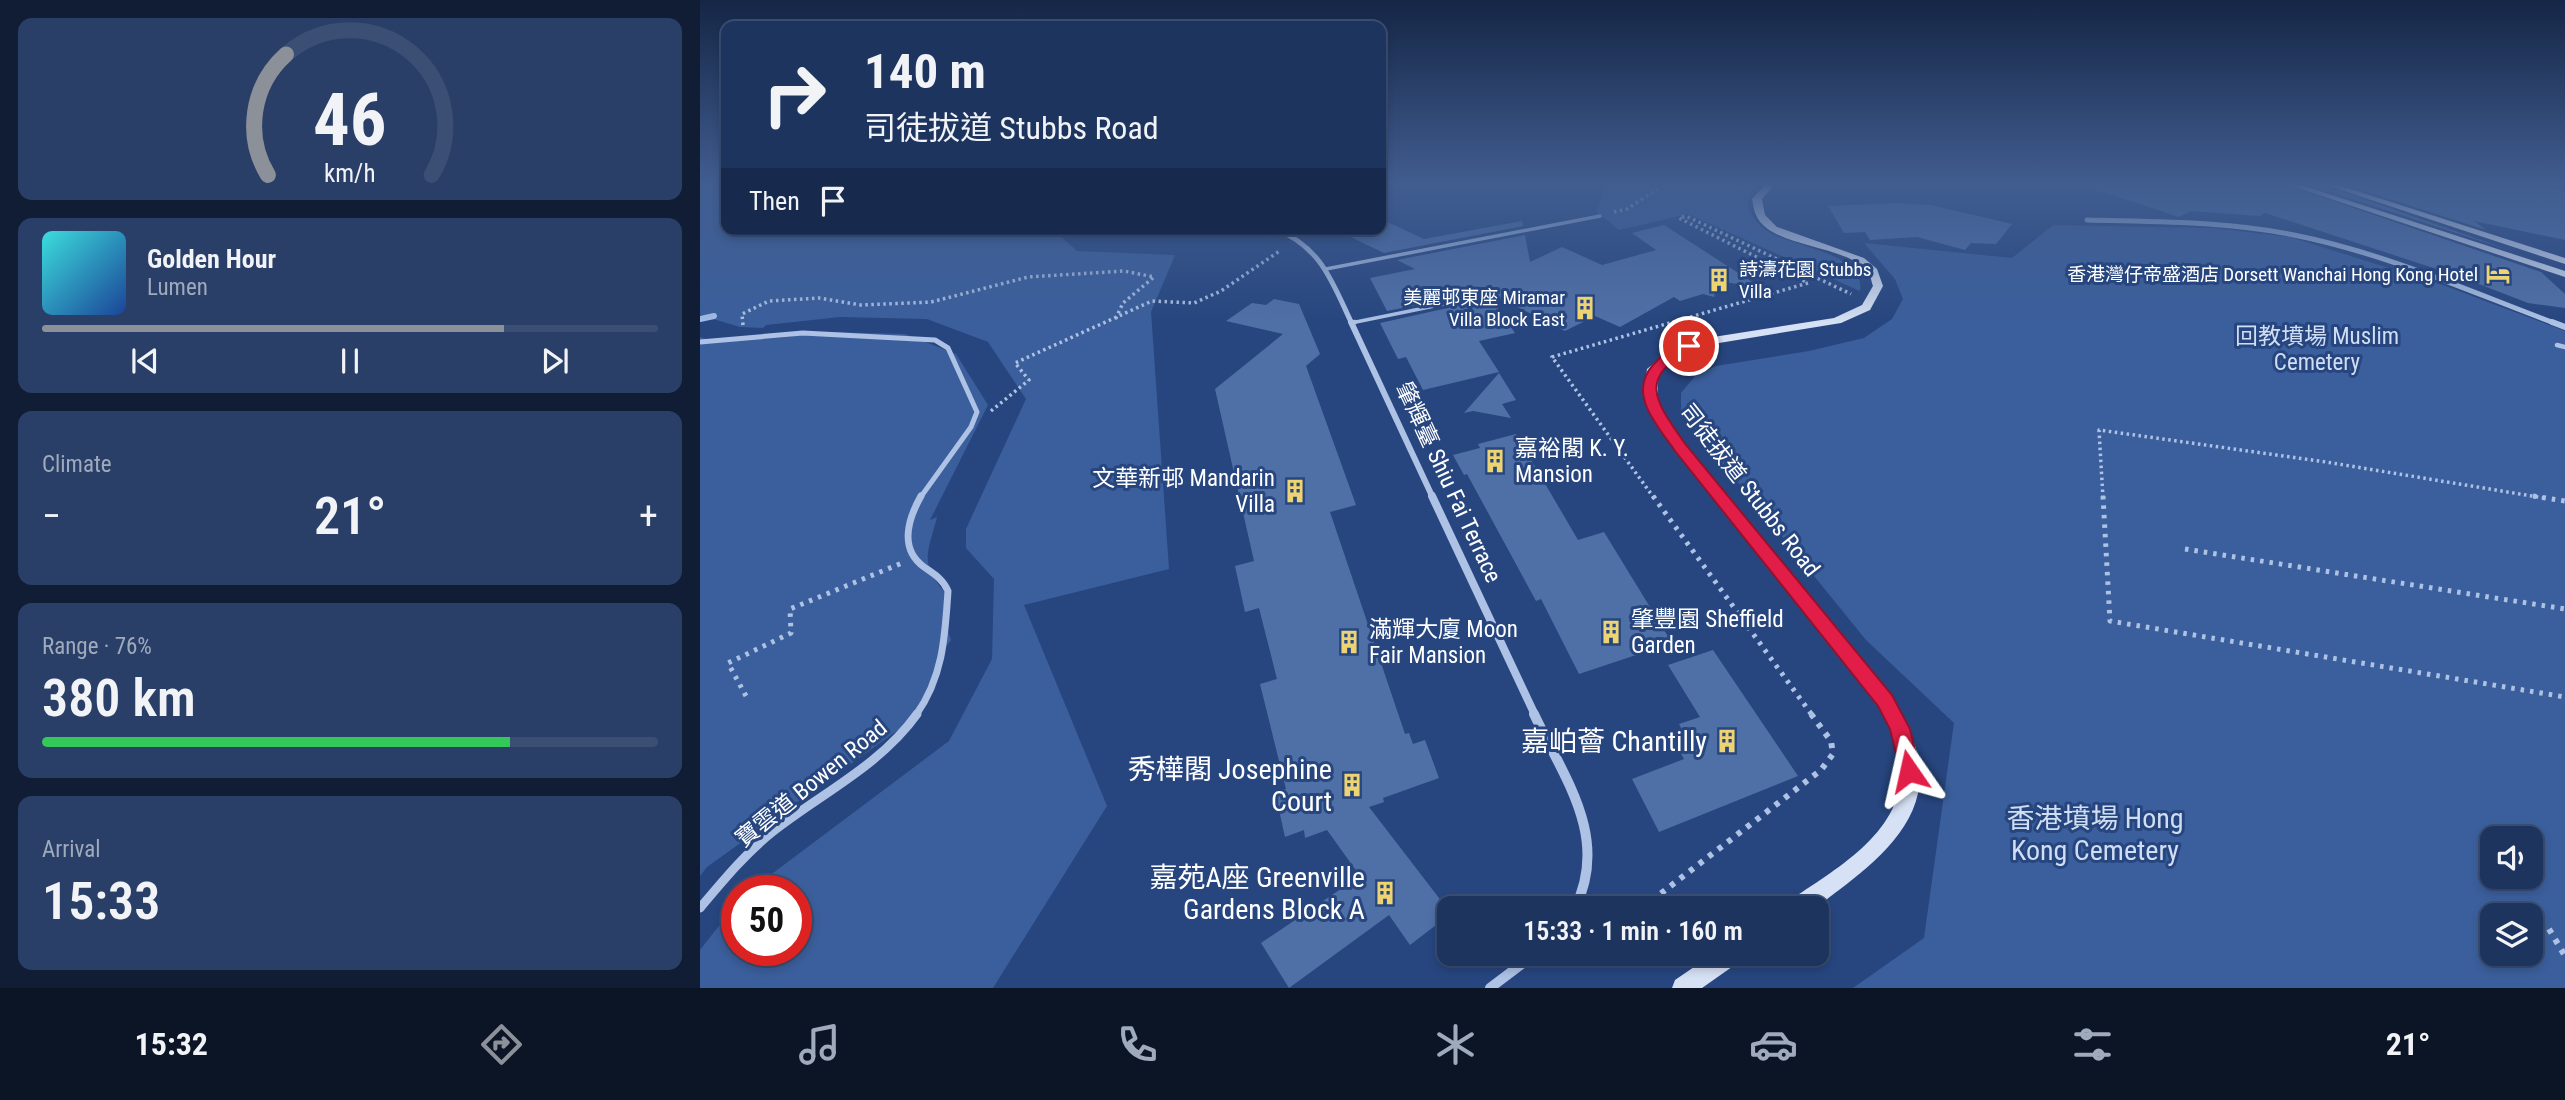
<!DOCTYPE html>
<meta charset="utf-8">
<style>
body{margin:0;font-family:"Roboto Condensed","Noto Sans TC",sans-serif;background:#2a3f68;color:#f1f3f6;height:100vh;display:flex;flex-direction:column;font-size:26px;white-space:nowrap}
*{box-sizing:border-box;margin:0}
p{font-size:23px;color:#a0aabd}
.icon{flex:none;width:38px;height:38px;fill:none;stroke:currentColor;stroke-width:2;stroke-linecap:round;stroke-linejoin:round}
.map{position:relative;flex:1;overflow:hidden}
.sheet{display:flex;flex-direction:column;gap:18px;padding:18px;background:#101d34;width:700px}
.sheet>*{flex:none}
.top-card{position:absolute;left:21px;top:21px;width:665px;height:214px;border-radius:14px;box-shadow:0 4px 10px #0003,0 0 0 2px #3b4f74;background:#1d345f;color:#f1f3f6;overflow:hidden}
.fabs{position:absolute;left:1780px;top:826px;display:grid;gap:14px}
.fabs a{display:grid;place-items:center;width:63px;height:63px;border-radius:14px;background:#1d345f;box-shadow:0 4px 10px #0003,0 0 0 2px #3b4f74;font-size:35px}
.speed{position:absolute;left:21px;top:875px;display:flex;gap:14px;font-size:35px;font-weight:700;text-align:center}
.speed>*{display:grid;place-content:center;width:91px;height:91px;border-radius:50%;background:#1d345f;box-shadow:0 4px 10px #0003,0 0 0 2px #3b4f74;line-height:1}
.speed .limit{border:10px solid #d22;background:#fff;color:#111}
.pin{position:absolute;display:grid;place-items:center;width:60px;height:60px;color:#fff;margin:-30px;border:4px solid #fff;border-radius:50%;box-shadow:0 2px 7px #0007}
.me{position:absolute;width:77px;margin:-38px;rotate:349deg;stroke-linejoin:round;filter:drop-shadow(0 0 5px #0008)}
.turn{display:flex;align-items:center;gap:24px;height:147px;padding:0 28px;font-size:32px}
.turn .icon{width:91px;height:91px;stroke-width:2.5}
.turn b{display:block;font-size:49px;line-height:60px}
.then{display:flex;align-items:center;height:66px;padding:0 28px;background:#0003;gap:14px;font-size:26px}
.big{font-size:52px;font-weight:600;line-height:1.1}
.sheet .widget{flex:1;display:flex;flex-direction:column;justify-content:center;gap:10px;min-width:0;padding:0 24px;border-radius:14px;background:#2a3f68}
.sheet .dial{align-items:center;gap:0}
.dial svg{height:182px;overflow:visible;fill:none;stroke:#3b4f74;stroke-width:7;stroke-linecap:round;text-anchor:middle}
.dial text{fill:#f1f3f6;stroke:none}
.song{display:flex;align-items:center;gap:21px}
.cover{width:84px;height:84px;border-radius:10px;background:linear-gradient(135deg,hsl(180 70% 55%),hsl(220 70% 35%))}
.played{height:7px;border-radius:4px;background:linear-gradient(90deg,#8c9099 75%,#3b4f74 75%)}
.keys{display:flex;justify-content:space-around;direction:ltr}
.heat{display:flex;justify-content:space-between;align-items:center;font-size:38px;direction:ltr}
.charge{height:10px;border-radius:5px;background:linear-gradient(90deg,#34c759 76%,#3b4f74 0)}
.trip{position:absolute;left:737px;top:896px;width:392px;height:70px;border-radius:14px;background:#1d345f;box-shadow:0 4px 10px #0003,0 0 0 2px #3b4f74;font-weight:600;line-height:70px;text-align:center}
.dock{display:flex;height:112px;justify-content:space-around;align-items:center;background:#0c1526;color:#a0aabd}
.dock .icon{width:49px;height:49px}
.dock .current{color:#8c9099}
.dock b{font-size:32px;color:#f1f3f6}
main{display:flex;flex:1;min-height:0}
.map>svg:first-child{display:block}
.green{fill:#3b5f9c;fill-rule:evenodd}
.lines{fill:none;stroke-linecap:round;stroke-linejoin:round}
.stream{stroke:#a1bce6;stroke-width:6}
.building{fill:#4f70a7}
.path-far2{stroke:#adc2e5;stroke-width:3.5;stroke-dasharray:2.5 3.5;stroke-linecap:butt}
.path-far1{stroke:#adc2e5;stroke-width:5;stroke-dasharray:3.5 6;stroke-linecap:butt}
.path{stroke:#adc2e5;stroke-width:6;stroke-dasharray:5 7;stroke-linecap:butt}
.service-far1{stroke:#adc2e5;stroke-width:3.5}
.service{stroke:#adc2e5;stroke-width:4.5}
.pedestrian-far2{stroke:#adc2e5;stroke-width:5}
.pedestrian-far1{stroke:#adc2e5;stroke-width:7}
.pedestrian{stroke:#adc2e5;stroke-width:9}
.minor-far3{stroke:#adc2e5;stroke-width:5}
.minor-far2{stroke:#adc2e5;stroke-width:6}
.minor-far1{stroke:#adc2e5;stroke-width:8}
.minor{stroke:#adc2e5;stroke-width:10}
.secondary{fill:#d6e1f5;fill-rule:evenodd}
.route{fill:#e11d48;stroke:#92132f;stroke-width:2}
.labels{text-anchor:middle;stroke-width:6;stroke-linejoin:round;paint-order:stroke}
.far-poi-label{font-size:19px;fill:#fff;stroke:#27467f;text-anchor:end}
.park-label{font-size:23px;fill:#d0def4;stroke:#27467f}
.poi-label{font-size:23px;fill:#fff;stroke:#27467f;text-anchor:start}
.street-label{font-size:23px;fill:#fff;stroke:#27467f}
.near-poi-label{font-size:28px;fill:#fff;stroke:#27467f;text-anchor:end}
.near-park-label{font-size:28px;fill:#d0def4;stroke:#27467f}
</style>
<main>
<section class="sheet">
<div class="widget dial"><svg viewBox="0 0 100 80">
<path d="M14 69A42 42 0 1 1 86 69"/>
<path d="M14 69A42 42 0 0 1 22 16" stroke="#8c9099"/>
<text x="50" y="56" font-size="32" font-weight="700">46</text>
<text x="50" y="72" font-size="11">km/h</text>
</svg></div>
<div class="widget">
<div class="song"><i class="cover"></i><div><b>Golden Hour</b><p>Lumen</p></div></div>
<div class="played"></div>
<div class="keys"><svg class="icon" aria-label="previous" viewBox="0 0 24 24"><path d="M18 5L8 12l10 7zM5 5v14"/></svg><svg class="icon" aria-label="pause" viewBox="0 0 24 24"><path d="M8 5v14M16 5v14"/></svg><svg class="icon" aria-label="next" viewBox="0 0 24 24"><path d="M6 5l10 7-10 7zM19 5v14"/></svg></div>
</div>
<div class="widget"><p>Climate</p>
<div class="heat"><a>−</a><b class="big">21°</b><a>+</a></div>
</div>
<div class="widget"><p>Range · 76%</p><b class="big">380 km</b><div class="charge"></div></div>
<div class="widget"><p>Arrival</p><b class="big">15:33</b></div>
</section>
<div class="map">
<svg width="1865" height="988" viewBox="0 0 1865 988">
<rect width="100%" height="100%" fill="#27467f"/>
<path class="green" d="M0,185H26V229H353L377,251L475,255L451,312L469,569L324,605L407,806L293,988H0V950L37,903V950H96V891H49L249,741L292,659L294,579L266,548V529L326,399L288,342L227,319L140,317L66,325L63,328L40,327L0,315Z
M906,185H1058L1052,189L1047,203C1051,215 1057,225 1069,232C1093,247 1166,253 1160,291L988,214L919,230L896,211Z
M1353,225L1512,228L1590,237L1740,284L1865,331V988H1153L1224,938L1254,723L1166,640L981,412V393L996,375L1016,366L1109,351L1164,338L1192,319L1203,299L1195,279L1164,243L1312,258ZM1792,838H1830V877H1792ZM1792,915H1830V954H1792Z
M129,332L205,334L256,354L288,405L230,520L237,517C227,556 219,562 247,595L245,622L251,640L244,649L243,663L208,723L7,867L0,876V337L10,340L78,338Z"/>
<g class="lines">
<path class="stream" d="M0,319L14,316"/>
</g>
<path class="building" d="M1394,185H1586L1841,272L1865,294V308L1828,303L1758,276L1565,213L1560,216L1491,211L1479,217L1394,189Z
M1609,185H1623L1815,252Z
M1646,185H1822L1865,190V240L1774,221L1786,230Z
M1195,203L1231,205L1312,224L1296,244L1271,243L1265,250L1217,237L1170,240L1165,232L1144,233L1128,206Z
M681,219L724,239L822,221L823,226L684,253L634,229H681Z
M964,225L1060,287L1017,281L1014,297L1003,294L980,301L974,297L920,327L895,316L865,331L786,291L815,333L779,341L799,372L723,390L706,357L698,359L680,323L770,303L773,300L768,295L687,311L670,278L715,269L697,260L825,235L830,262L862,247L902,265L956,250L932,233Z
M574,299L599,304L620,354L606,366L656,505L630,512L705,734L709,733L713,744L725,740L739,778L683,798L684,802L669,807L749,911V915L710,945L689,915L589,988L561,943L660,876L627,830L605,838L604,830L585,837L575,792L586,789L560,684L577,679L559,608L545,612L535,566L554,561L515,389L583,334L526,321L552,303L566,305Z
M799,373L816,400L802,404L811,418L773,411L764,413Z
M816,434L878,540L904,532L972,643L879,674L841,599L836,601L767,474L764,475L753,455L780,448L778,444Z
M1013,650L1098,776L959,832L932,779L984,759L975,743L987,739L979,724L1000,717L968,665Z"/>
<g class="lines">
<path class="path-far2" d="M1017,185L1044,187
M914,212L927,209L964,185
M43,325L42,314L69,301L119,298L161,305L231,302L328,277L424,271L454,277L423,303L415,320
M291,411L329,380L315,363L452,301L494,303L521,291L581,250
M954,498L852,357L1108,283L979,218L986,216L1151,294
M1403,498L1399,430L1626,462L1844,498"/>
<path class="path-far1" d="M953,496L1112,715
M1403,496L1410,621L1865,697
M1833,496L1865,501
M1485,549L1865,609
M46,696L28,663L91,633L90,609L202,563"/>
<path class="path" d="M897,899L920,908
M942,908L1121,770L1133,754L1131,741L1111,714
M1849,929L1865,956"/>
<path class="service-far1" d="M626,269L900,216
M651,323L769,299"/>
<path class="service" d="M651,323L655,322
M1857,345L1865,347"/>
<path class="pedestrian-far2" d="M0,342L103,333L235,340L248,348L277,412L271,427L220,498"/>
<path class="pedestrian-far1" d="M216,715C243,677 245,637 248,591C243,579 234,574 224,567C199,549 208,519 221,496"/>
<path class="pedestrian" d="M0,908C22,882 44,855 71,833C120,794 180,766 217,714"/>
<path class="minor-far3" d="M1387,220C1457,222 1526,221 1594,235C1685,253 1771,292 1857,324
M576,229C622,248 632,282 652,324"/>
<path class="minor-far2" d="M651,322L733,498
M1852,322L1865,327"/>
<path class="minor-far1" d="M732,496L835,715"/>
<path class="minor" d="M834,714C864,778 910,837 875,908
M790,988L835,954"/>
<path class="secondary" d="M1065,185H1074L1062,199L1065,215L1077,227L1164,258L1177,269L1183,286L1170,310L1141,323L1013,344L980,354L959,371C955,411 961,414 985,445L1191,696C1203,719 1219,744 1220,771C1222,824 1177,861 1139,890C1131,895 1121,906 1112,908C1105,910 1093,908 1086,908L1089,901C1134,870 1201,834 1201,772C1201,748 1189,726 1179,706L975,451L956,424L946,405L944,398L947,369L972,349L1007,338L1134,318L1162,305L1173,286C1171,281 1171,275 1167,271C1145,244 1070,248 1056,215C1054,211 1053,204 1052,199Z
M1589,185H1601L1865,271V277Z
M1626,185H1638L1865,258V264Z
M1013,954H1042L1039,962L1002,988H972L975,980Z"/>
</g>
<linearGradient id="sky" x2="0" y2="1"><stop stop-color="#152646"/><stop offset="0.57" stop-color="#415d90"/><stop offset="1" stop-color="#415d90" stop-opacity="0"/></linearGradient>
<rect width="1865" height="323" fill="url(#sky)"/>
<path class="route" d="M989,342L994,343V349C935,377 956,402 986,445L1192,695L1210,729L1220,771L1217,778L1209,780L1202,778L1190,729L1178,706L975,451C957,425 927,394 953,365C963,353 974,346 989,342Z"/>
<defs>
<g id="hotel-bare" transform="scale(1.89)"><path d="M-6-4.5h1.5V1H6V5H4.5V3h-9V5H-6ZM-4 0a1.8 1.8 0 1 1 3.6 0ZM.5 0V-2.5h3Q6-2.5 6 0Z" fill="#eed372" stroke="#27467f" stroke-width="2.5" paint-order="stroke"/></g>
<g id="building-bare" transform="scale(1.89)"><path d="M-4-6H4V6H1V3H-1V6H-4ZM-2.5-4.3h1.7v1.8h-1.7ZM.8-4.3h1.7v1.8H.8ZM-2.5-1h1.7V.8h-1.7ZM.8-1h1.7V.8H.8Z" fill="#eed372" stroke="#27467f" stroke-width="2.5" paint-order="stroke"/></g>
</defs>
<g fill-rule="evenodd">
<use href="#hotel-bare" x="1798" y="274"/>
<use href="#building-bare" x="1019" y="280"/>
<use href="#building-bare" x="885" y="308"/>
<use href="#building-bare" x="795" y="461"/>
<use href="#building-bare" x="595" y="491"/>
<use href="#building-bare" x="911" y="632"/>
<use href="#building-bare" x="649" y="642"/>
<use href="#building-bare" x="1027" y="741"/>
<use href="#building-bare" x="652" y="785"/>
<use href="#building-bare" x="685" y="893"/>
</g>
<g class="labels">
<g class="far-poi-label">
<text x="1039" y="276" text-anchor="start">詩濤花園 Stubbs<tspan x="1039" dy="22">Villa</tspan></text>
<text x="1778" y="281">香港灣仔帝盛酒店 Dorsett Wanchai Hong Kong Hotel</text>
<text x="865" y="304">美麗邨東座 Miramar<tspan x="865" dy="22">Villa Block East</tspan></text>
</g>
<g class="park-label">
<text x="1617" y="344">回教墳場 Muslim<tspan x="1617" dy="26">Cemetery</tspan></text>
</g>
<g class="poi-label">
<text x="815" y="456">嘉裕閣 K. Y.<tspan x="815" dy="26">Mansion</tspan></text>
<text x="575" y="486" text-anchor="end">文華新邨 Mandarin<tspan x="575" dy="26">Villa</tspan></text>
<text x="931" y="627">肇豐園 Sheffield<tspan x="931" dy="26">Garden</tspan></text>
<text x="669" y="637">滿輝大廈 Moon<tspan x="669" dy="26">Fair Mansion</tspan></text>
</g>
<g class="street-label">
<text transform="translate(749 482) rotate(65)" y="8">肇輝臺 Shiu Fai Terrace</text>
<text transform="translate(1050 490) rotate(52)" y="8">司徒拔道 Stubbs Road</text>
<text transform="translate(111 783) rotate(-39)" y="8">寶雲道 Bowen Road</text>
</g>
<g class="near-poi-label">
<text x="1007" y="751">嘉岶薈 Chantilly</text>
<text x="632" y="779">秀樺閣 Josephine<tspan x="632" dy="32">Court</tspan></text>
<text x="665" y="887">嘉苑A座 Greenville<tspan x="665" dy="32">Gardens Block A</tspan></text>
</g>
<g class="near-park-label">
<text x="1395" y="828">香港墳場 Hong<tspan x="1395" dy="32">Kong Cemetery</tspan></text>
</g>
</g>
</svg>
<div class="fabs">
<a><svg class="icon" aria-label="sound" viewBox="0 0 24 24"><path d="M4 9h4l5-4v14l-5-4H4zM17 9q2 3 0 6"/></svg></a>
<a><svg class="icon" aria-label="layers" viewBox="0 0 24 24"><path d="M12 4l9 5-9 5-9-5zM3 14l9 5 9-5"/></svg></a>
</div>
<div class="speed"><div class="limit">50</div></div>
<div class="pin" style="left:989px;top:346px;background:#d93025"><svg class="icon" aria-label="arrive" viewBox="0 0 24 24"><path d="M6 21V4h12l-3 4 3 4H6"/></svg></div>
<svg class="me" style="left:1209px;top:771px" viewBox="-20 -20 40 40"><path d="M0-17L14 15 0 8-14 15z" fill="#e11d48" stroke="#fff" stroke-width="4"/></svg>
<div class="trip">15:33 · 1 min · 160 m</div>
<div class="top-card">
<div class="turn"><svg class="icon" aria-label="right" viewBox="0 0 24 24"><path d="M7 20v-9h11M14 6l5 5-5 5"/></svg><div><b>140 m</b>司徒拔道 Stubbs Road</div></div>
<div class="then">Then<svg class="icon" aria-label="arrive" viewBox="0 0 24 24"><path d="M6 21V4h12l-3 4 3 4H6"/></svg></div>
</div>
</div>
</main>
<nav class="dock">
<b>15:32</b>
<svg class="icon current" aria-label="directions" viewBox="0 0 24 24"><path d="M12 3l9 9-9 9-9-9zM9 14v-3h6M13 9l2 2-2 2"/></svg>
<svg class="icon" aria-label="music" viewBox="0 0 24 24"><path d="M9 18V5l10-2v13"/><circle cx="6" cy="18" r="3"/><circle cx="16" cy="16" r="3"/></svg>
<svg class="icon" aria-label="phone" viewBox="0 0 24 24"><path d="M5 4h4l2 5-3 2q2 4 5 5l2-3 5 2v4C11 20 4 13 5 4z"/></svg>
<svg class="icon" aria-label="climate" viewBox="0 0 24 24"><path d="M12 3v18M4 7l16 10M4 17L20 7"/></svg>
<svg class="icon" aria-label="car" viewBox="0 0 24 24"><path d="M5 17H2v-5l4-1 3-4h7l3 4 3 1v5h-3M9 17h6M6 11h13"/><circle cx="7" cy="17" r="2"/><circle cx="17" cy="17" r="2"/></svg>
<svg class="icon" aria-label="filters" viewBox="0 0 24 24"><path d="M4 7h16M4 17h16"/><circle cx="9" cy="7" r="2"/><circle cx="15" cy="17" r="2"/></svg>
<b>21°</b>
</nav>
